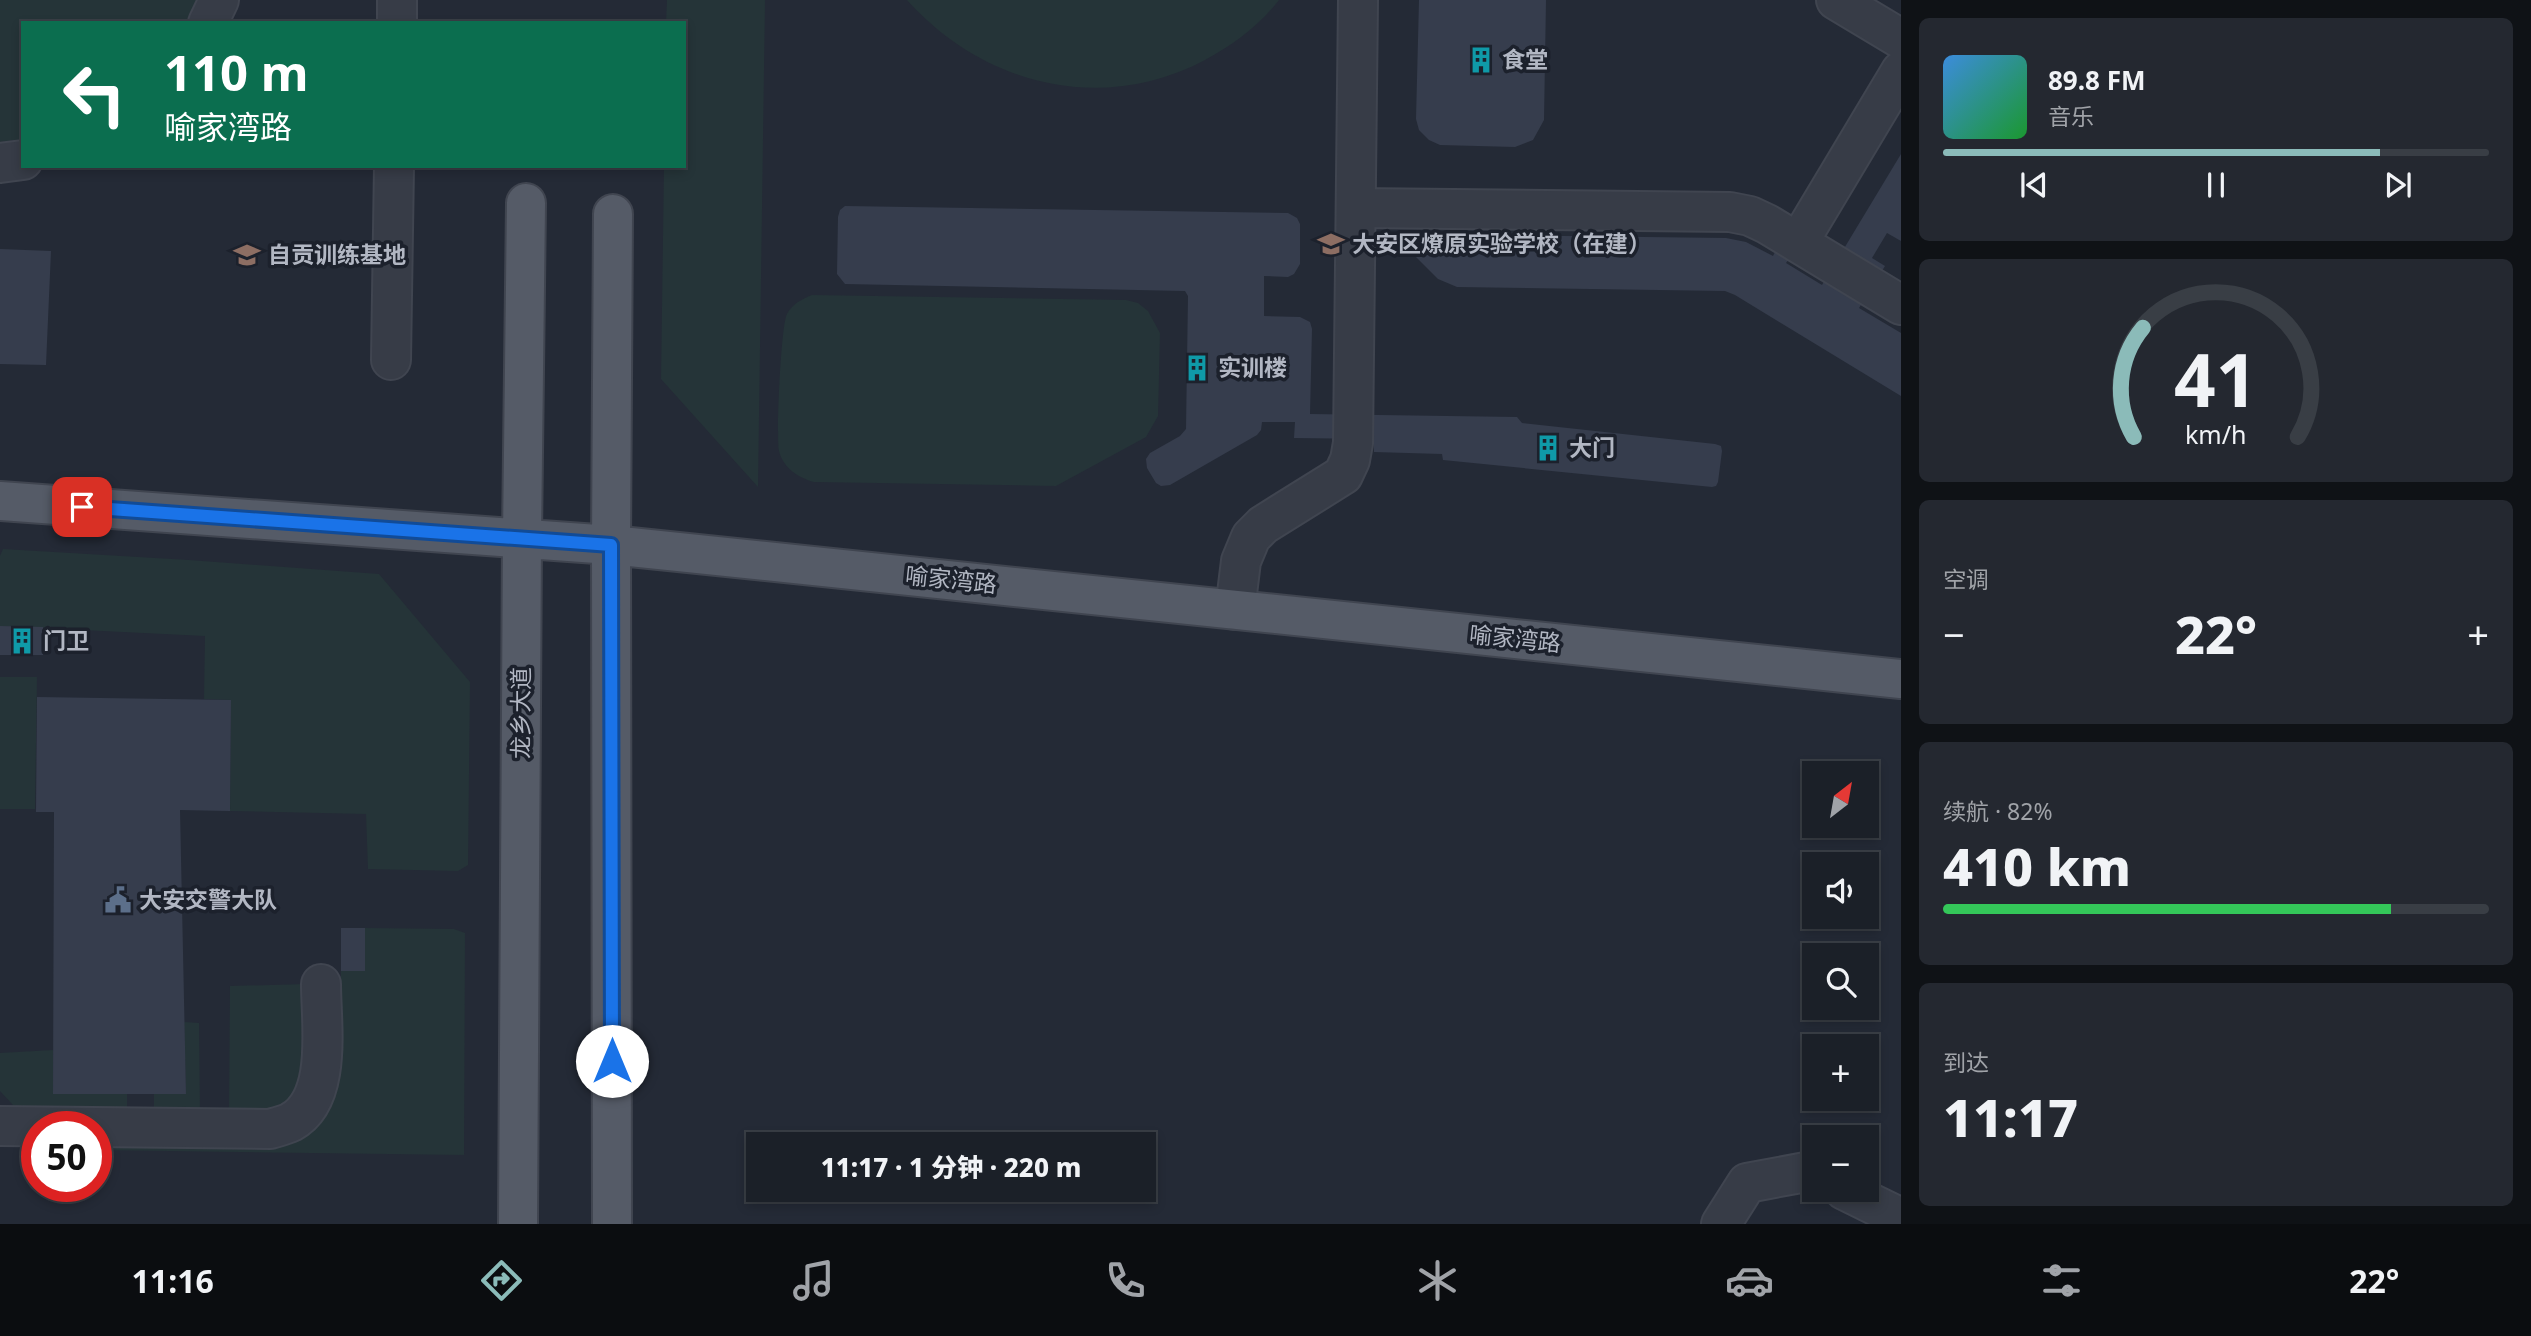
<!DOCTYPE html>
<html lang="zh">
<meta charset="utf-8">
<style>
body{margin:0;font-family:"Noto Sans","Noto Sans SC",sans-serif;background:#242830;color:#f1f3f6;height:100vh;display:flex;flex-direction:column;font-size:26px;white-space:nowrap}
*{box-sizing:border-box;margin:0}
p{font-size:23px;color:#a0a3a8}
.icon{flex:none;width:38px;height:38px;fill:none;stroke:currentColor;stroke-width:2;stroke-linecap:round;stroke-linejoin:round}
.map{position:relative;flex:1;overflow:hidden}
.panel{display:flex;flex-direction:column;gap:18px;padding:18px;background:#0f1216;width:630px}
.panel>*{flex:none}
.banner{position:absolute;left:21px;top:21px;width:665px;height:147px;border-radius:0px;box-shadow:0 4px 10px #0003,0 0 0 2px #393e45;background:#0b6e4f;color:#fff;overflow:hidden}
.needle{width:46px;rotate:31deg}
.buttons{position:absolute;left:1802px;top:761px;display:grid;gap:14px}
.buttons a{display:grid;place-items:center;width:77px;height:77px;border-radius:0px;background:#1b2028;box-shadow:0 4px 10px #0003,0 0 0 2px #393e45;font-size:35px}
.speed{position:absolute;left:21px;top:1111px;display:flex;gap:14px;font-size:35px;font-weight:700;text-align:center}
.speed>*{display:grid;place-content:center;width:91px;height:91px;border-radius:50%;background:#1b2028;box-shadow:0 4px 10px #0003,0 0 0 2px #393e45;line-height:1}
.speed .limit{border:10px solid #d22;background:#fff;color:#111}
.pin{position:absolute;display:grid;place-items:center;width:60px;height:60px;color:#fff;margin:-30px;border-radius:14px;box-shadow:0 4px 10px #0006}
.me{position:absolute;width:77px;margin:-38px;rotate:0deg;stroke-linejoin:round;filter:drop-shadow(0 0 5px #0008)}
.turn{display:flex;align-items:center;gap:24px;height:147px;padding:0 28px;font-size:32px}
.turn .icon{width:91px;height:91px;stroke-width:2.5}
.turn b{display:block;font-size:49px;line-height:60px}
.big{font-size:52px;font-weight:800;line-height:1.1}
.panel .widget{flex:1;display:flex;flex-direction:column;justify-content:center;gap:10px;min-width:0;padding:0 24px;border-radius:10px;background:#242830}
.panel .dial{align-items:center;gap:0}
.dial svg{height:182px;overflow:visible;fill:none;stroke:#393e45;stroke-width:7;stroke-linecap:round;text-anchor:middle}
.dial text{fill:#f1f3f6;stroke:none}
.song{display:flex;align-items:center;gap:21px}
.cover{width:84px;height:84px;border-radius:10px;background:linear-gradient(135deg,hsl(210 70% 55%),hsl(130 70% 35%))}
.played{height:7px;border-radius:4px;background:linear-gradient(90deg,#8bbbb9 80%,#393e45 80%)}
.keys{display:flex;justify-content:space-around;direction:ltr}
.heat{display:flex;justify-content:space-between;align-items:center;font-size:38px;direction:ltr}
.charge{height:10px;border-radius:5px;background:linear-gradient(90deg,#34c759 82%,#393e45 0)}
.trip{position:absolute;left:746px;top:1132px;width:410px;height:70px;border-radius:0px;background:#1b2028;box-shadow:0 4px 10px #0003,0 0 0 2px #393e45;font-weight:800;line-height:70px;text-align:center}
.tab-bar{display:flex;height:112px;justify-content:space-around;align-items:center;background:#0b0d10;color:#a0a3a8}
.tab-bar .icon{width:49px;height:49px}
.tab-bar .on{color:#8bbbb9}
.tab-bar b{font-size:32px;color:#f1f3f6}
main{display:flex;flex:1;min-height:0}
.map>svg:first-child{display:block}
.green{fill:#253438}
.building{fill:#363d4d}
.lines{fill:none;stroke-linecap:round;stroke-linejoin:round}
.minor-casing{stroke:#404550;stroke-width:42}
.major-casing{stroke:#404550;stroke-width:42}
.minor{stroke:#373c47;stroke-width:38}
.major{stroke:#555b67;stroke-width:38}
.route-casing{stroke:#114b97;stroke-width:18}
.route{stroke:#1a73e8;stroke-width:12}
.labels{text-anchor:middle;stroke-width:7;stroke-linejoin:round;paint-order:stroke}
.poi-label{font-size:23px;font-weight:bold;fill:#b2b7c3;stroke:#1c212c;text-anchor:start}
.street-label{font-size:23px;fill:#b2b7c3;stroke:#1c212c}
</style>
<main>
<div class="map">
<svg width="1901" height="1224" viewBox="0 0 1901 1224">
<rect width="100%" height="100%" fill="#242a36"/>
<path class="green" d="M0,0H200L189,23H23V139L0,142Z
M667,0H765L758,487L661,379L664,166H684V23H666Z
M907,0H1279C1260,25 1233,45 1205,60C1102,115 983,85 907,0Z
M812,295L1126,300L1138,303L1148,311L1160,333L1158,416L1146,437L1056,486L814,482C799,478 783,468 779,451C776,438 781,324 787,314C792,304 802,299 812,295Z
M3,549L189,560L379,574L470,682L468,865L458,871L368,869L366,814L230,811L231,700L204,699L205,636L0,626V556Z
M0,677H37L35,809H0Z
M365,928L454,929L465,933L464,1155L96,1150V1141L289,1138L334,984L341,983V971H365Z
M307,984L305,1079L280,1111L229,1114L230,986Z
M184,1022L199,1023L200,1115H154V1094H186Z
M53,1050V1094H127V1114L29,1111L13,1105L0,1091V1053Z"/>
<path class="building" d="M1419,0H1546L1544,120L1533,140L1515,147L1440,145L1429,140L1419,130L1416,119Z
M1901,154V241L1887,233L1872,258L1885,266L1859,308L1901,333V396L1735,295L1725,291L1457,287L1438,279L1409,250L1408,245L1412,236L1416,234L1726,238L1746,242L1773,256L1775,252L1788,260L1786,263L1822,285Z
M845,206L1288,213L1297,218L1300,224V264L1294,274L1288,277L1264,276V316L1300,317L1310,322L1312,329L1310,414L1517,417L1522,423L1715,444L1721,446L1722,451L1718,482L1716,486L1712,487L1443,460L1442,454L1374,452V439L1294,438L1295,422H1262L1261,430L1257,435L1170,485L1161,486L1156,483L1147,468L1146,459L1150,453L1180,436L1186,429L1188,296L1185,291L845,284L837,274L838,217L840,210Z
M0,249L51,251L46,365L0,364Z
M0,626L43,627V655H0Z
M37,697L231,700L230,811L180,810L186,1094H53L54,812H36Z
M341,928H365V971H341Z"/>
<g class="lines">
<g class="minor-casing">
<path id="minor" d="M1836,0L1901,39
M208,23L219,0
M397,23V0
M0,163L23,160
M1356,208L1730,212L1750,216L1767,224L1901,305
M1798,243L1901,71
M391,360L394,166
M1235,610L1241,561L1251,537L1263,525L1343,475L1350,460L1353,443L1358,0
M0,1126L270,1129C277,1127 285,1125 291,1122C333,1099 321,1024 321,984
M1844,1190L1901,1218
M1721,1224L1747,1183L1806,1172L1815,1176"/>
</g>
<g class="major-casing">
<path id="major" d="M0,501L611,545L1901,679
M518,1224L522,537L526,203
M612,1224L611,545L613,214"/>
</g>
<use href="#minor" class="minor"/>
<use href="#major" class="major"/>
</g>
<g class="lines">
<g class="route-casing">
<path id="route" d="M82,507L611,545L612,1061"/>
</g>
<use href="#route" class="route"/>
</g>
<defs>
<g id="building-bare" transform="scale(2.1)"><path d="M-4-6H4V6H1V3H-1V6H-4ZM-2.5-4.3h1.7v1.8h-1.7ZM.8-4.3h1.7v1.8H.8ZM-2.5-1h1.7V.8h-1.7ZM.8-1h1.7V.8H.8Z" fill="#0f9aa8" stroke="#1c212c" stroke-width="2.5" paint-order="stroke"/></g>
<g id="school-bare" transform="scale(2.1)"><path d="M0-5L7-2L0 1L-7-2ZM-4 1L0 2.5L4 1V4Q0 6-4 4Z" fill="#8d6e63" stroke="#1c212c" stroke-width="2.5" paint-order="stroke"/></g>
<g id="civic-bare" transform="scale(2.1)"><path d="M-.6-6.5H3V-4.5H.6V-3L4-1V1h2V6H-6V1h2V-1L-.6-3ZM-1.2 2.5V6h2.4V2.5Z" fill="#5c6f8a" stroke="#1c212c" stroke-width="2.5" paint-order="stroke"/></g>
</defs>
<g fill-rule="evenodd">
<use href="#building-bare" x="1481" y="60"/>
<use href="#school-bare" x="1331" y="244"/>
<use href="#school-bare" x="247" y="255"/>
<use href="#building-bare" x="1197" y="368"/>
<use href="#building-bare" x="1548" y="448"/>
<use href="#building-bare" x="22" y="641"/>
<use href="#civic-bare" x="118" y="900"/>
</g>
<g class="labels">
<g class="poi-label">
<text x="1502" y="68">食堂</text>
<text x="1352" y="252">大安区燎原实验学校（在建）</text>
<text x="268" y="263">自贡训练基地</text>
<text x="1218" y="376">实训楼</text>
<text x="1569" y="456">大门</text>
<text x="43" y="649">门卫</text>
<text x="139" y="908">大安交警大队</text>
</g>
<g class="street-label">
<text transform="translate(951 580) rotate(6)" y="8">喻家湾路</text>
<text transform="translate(1515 639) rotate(6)" y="8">喻家湾路</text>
<text transform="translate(521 713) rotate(-90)" y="8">龙乡大道</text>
</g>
</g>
</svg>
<div class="buttons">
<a><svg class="needle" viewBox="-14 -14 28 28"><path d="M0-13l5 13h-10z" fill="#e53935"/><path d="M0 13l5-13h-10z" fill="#a0a3a8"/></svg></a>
<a><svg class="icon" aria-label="sound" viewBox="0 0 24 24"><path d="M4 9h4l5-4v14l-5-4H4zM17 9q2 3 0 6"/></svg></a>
<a><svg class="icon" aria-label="search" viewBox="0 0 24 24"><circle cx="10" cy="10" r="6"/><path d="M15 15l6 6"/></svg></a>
<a>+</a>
<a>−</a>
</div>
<div class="speed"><div class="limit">50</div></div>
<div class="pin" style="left:82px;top:507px;background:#d93025"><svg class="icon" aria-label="arrive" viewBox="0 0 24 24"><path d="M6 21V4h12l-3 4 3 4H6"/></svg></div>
<svg class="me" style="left:612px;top:1061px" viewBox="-20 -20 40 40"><circle r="19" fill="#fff"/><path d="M0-13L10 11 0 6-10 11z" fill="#1a73e8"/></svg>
<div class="trip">11:17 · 1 分钟 · 220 m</div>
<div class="banner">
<div class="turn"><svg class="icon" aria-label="left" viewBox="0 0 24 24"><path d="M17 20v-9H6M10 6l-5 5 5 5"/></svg><div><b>110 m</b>喻家湾路</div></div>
</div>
</div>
<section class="panel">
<div class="widget">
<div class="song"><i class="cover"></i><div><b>89.8 FM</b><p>音乐</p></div></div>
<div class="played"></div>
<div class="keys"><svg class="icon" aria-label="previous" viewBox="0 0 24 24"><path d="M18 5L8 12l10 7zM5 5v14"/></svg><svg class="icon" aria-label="pause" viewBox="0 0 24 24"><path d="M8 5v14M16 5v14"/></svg><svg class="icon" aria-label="next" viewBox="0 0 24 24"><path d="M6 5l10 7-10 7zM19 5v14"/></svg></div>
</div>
<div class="widget dial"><svg viewBox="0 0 100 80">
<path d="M14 69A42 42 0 1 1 86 69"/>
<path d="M14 69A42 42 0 0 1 18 21" stroke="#8bbbb9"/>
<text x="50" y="56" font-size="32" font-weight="700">41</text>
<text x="50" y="72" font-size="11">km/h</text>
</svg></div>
<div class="widget"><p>空调</p>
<div class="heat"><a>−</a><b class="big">22°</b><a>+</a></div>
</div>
<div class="widget"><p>续航 · 82%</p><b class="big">410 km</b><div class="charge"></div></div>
<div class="widget"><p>到达</p><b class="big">11:17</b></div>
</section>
</main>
<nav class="tab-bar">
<b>11:16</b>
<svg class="icon on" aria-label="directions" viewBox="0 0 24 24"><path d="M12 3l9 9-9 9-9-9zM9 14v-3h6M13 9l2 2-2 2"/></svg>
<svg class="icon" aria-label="music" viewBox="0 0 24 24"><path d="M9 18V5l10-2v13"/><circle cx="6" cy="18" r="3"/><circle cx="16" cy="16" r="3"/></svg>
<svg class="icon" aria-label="phone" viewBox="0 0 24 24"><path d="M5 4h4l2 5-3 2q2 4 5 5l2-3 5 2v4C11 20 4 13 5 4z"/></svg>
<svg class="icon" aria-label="climate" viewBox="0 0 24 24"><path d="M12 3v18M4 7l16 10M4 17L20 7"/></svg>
<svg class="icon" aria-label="car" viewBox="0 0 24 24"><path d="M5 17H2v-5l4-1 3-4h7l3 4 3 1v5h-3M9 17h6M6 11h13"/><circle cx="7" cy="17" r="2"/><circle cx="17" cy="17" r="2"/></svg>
<svg class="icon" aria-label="filters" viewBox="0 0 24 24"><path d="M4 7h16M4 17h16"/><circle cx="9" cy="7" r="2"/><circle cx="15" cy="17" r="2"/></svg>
<b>22°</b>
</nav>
